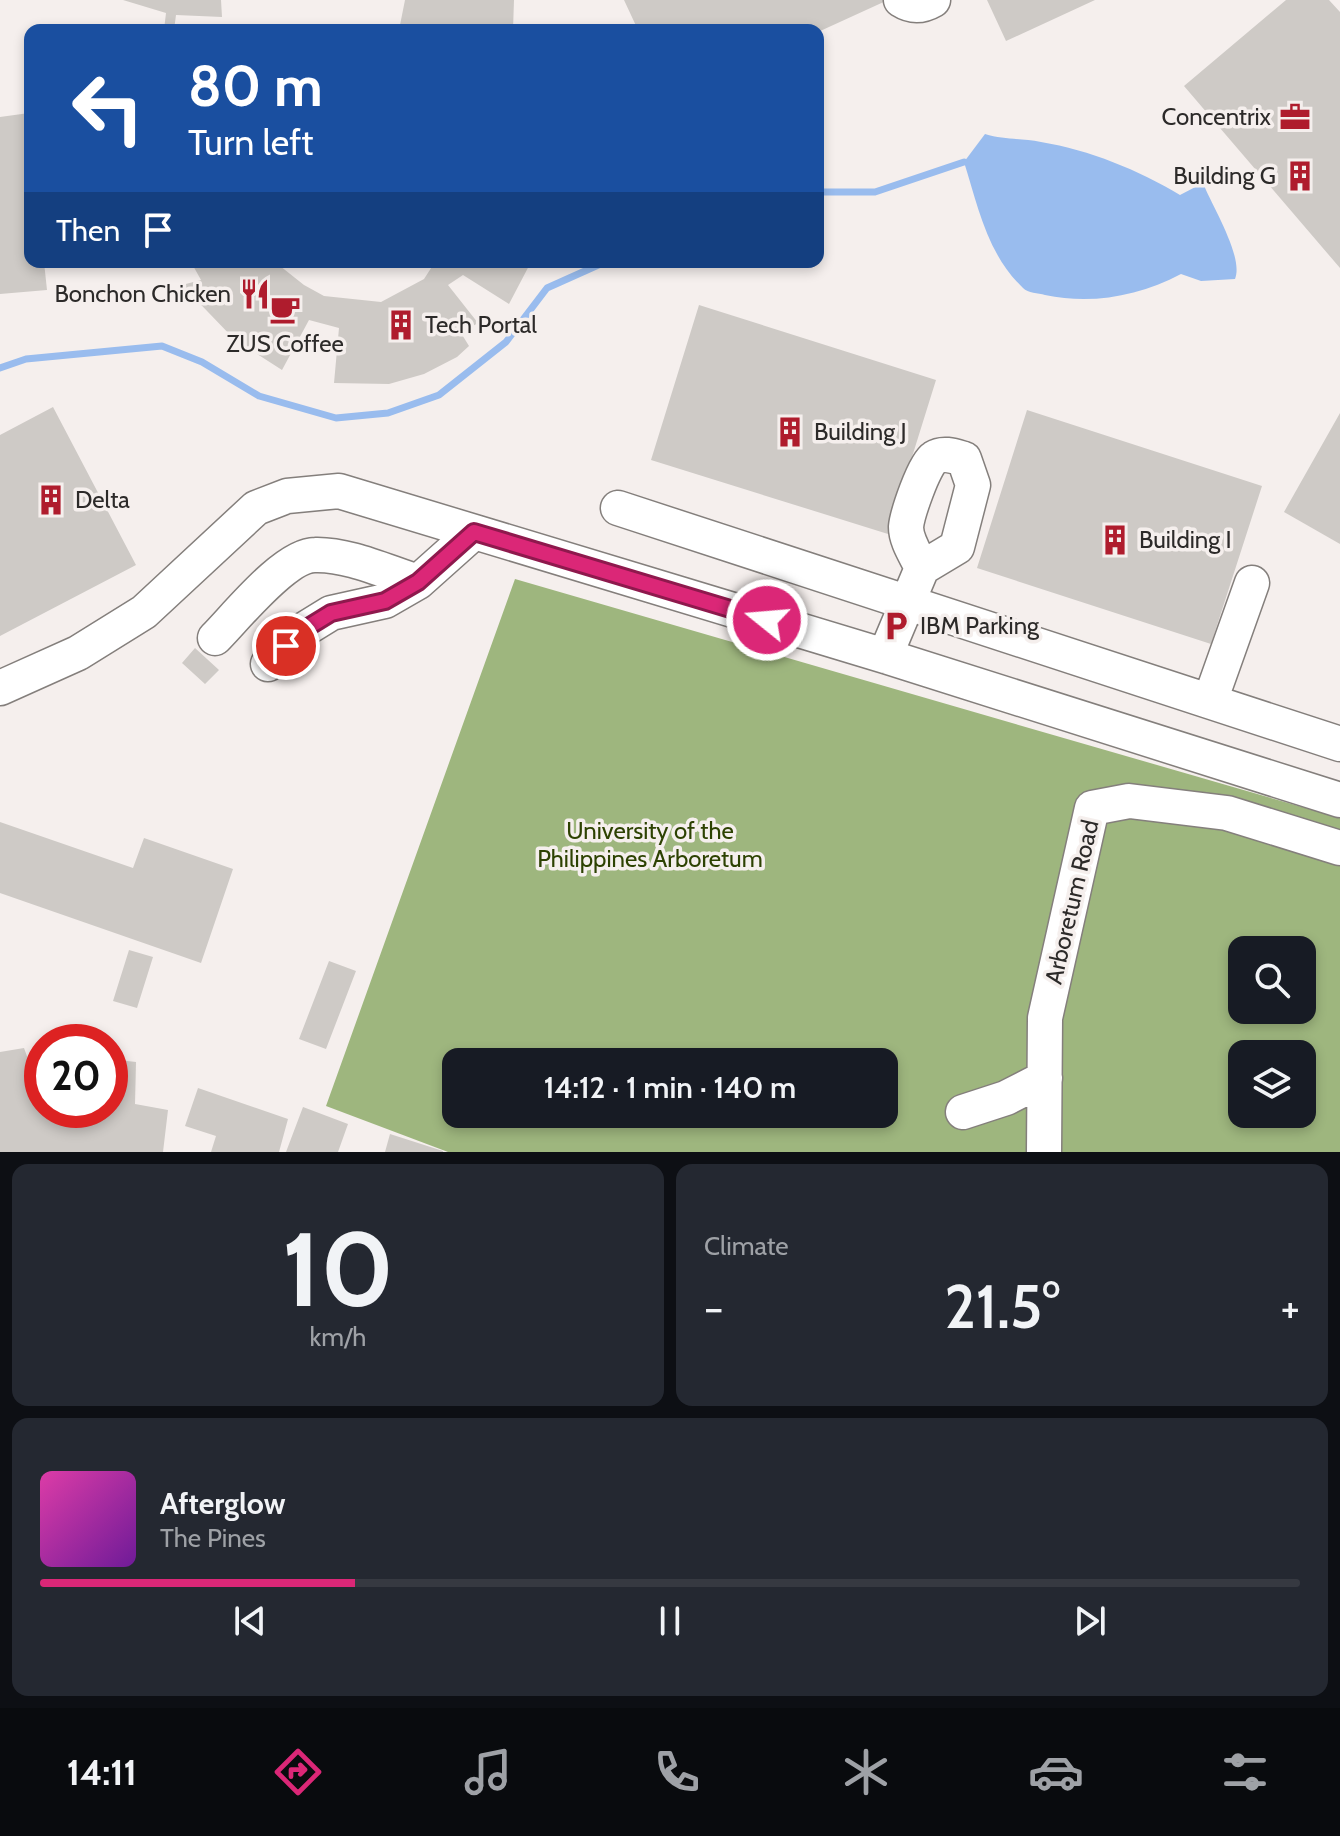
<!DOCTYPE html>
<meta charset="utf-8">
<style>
body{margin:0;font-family:Cabin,sans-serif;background:#242831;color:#f1f3f6;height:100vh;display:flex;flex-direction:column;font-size:30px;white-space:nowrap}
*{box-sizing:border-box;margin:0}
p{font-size:26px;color:#9ea1a6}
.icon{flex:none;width:44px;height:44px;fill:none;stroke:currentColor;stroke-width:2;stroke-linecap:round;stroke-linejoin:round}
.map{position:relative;height:1152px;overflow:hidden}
.drawer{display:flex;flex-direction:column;gap:12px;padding:12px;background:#0d0f14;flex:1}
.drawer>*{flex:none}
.top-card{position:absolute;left:24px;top:24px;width:800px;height:244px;border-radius:16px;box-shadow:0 4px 12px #0003;background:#1a4fa0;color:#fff;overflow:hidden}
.buttons{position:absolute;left:1228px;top:936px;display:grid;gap:16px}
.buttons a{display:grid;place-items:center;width:88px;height:88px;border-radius:16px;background:#171b24;box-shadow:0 4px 12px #0003;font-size:40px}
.speed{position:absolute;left:24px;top:1024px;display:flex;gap:16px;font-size:40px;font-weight:700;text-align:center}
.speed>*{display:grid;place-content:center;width:104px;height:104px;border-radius:50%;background:#171b24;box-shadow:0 4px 12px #0003;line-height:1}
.speed .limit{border:12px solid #d22;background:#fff;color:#111}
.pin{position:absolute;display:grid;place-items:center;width:68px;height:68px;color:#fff;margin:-34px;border:4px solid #fff;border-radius:50%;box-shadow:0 2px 8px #0007}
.me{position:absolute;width:88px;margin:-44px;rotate:287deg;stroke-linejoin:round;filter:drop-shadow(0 0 6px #0008)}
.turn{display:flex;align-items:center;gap:28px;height:168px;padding:0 32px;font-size:36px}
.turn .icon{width:104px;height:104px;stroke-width:2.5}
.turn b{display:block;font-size:56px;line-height:68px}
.then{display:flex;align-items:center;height:76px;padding:0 32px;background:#0003;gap:16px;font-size:30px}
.big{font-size:60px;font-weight:600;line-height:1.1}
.drawer .card{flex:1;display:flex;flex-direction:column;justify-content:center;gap:12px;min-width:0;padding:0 28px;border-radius:16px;background:#242831}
.drawer .dial{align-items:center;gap:0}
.dial b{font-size:104px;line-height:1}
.song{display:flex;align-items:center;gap:24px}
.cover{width:96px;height:96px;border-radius:12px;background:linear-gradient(135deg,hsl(320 70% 55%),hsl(280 70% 35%))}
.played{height:8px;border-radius:4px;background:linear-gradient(90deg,#db2777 25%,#363941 25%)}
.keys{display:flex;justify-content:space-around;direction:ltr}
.heat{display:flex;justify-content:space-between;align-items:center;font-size:44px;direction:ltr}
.drawer .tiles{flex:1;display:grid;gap:12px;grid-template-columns:1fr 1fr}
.card:last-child{grid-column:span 2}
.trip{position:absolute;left:442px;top:1048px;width:456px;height:80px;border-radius:16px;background:#171b24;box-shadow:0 4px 12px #0003;font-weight:600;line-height:80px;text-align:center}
.menu{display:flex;height:128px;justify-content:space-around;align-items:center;background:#090b0e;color:#9ea1a6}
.menu .icon{width:56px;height:56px}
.menu .active{color:#db2777}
.menu b{font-size:36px;color:#f1f3f6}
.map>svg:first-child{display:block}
.forest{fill:#9eb67e;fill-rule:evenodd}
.water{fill:#99bcee}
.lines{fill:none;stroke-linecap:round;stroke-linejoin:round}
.stream{stroke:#99bcee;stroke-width:7}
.building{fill:#cecac6}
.minor-casing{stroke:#847f7c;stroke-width:37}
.minor{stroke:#fff;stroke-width:34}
.route-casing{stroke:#8e194d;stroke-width:20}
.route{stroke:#db2777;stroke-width:14}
.labels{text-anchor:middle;stroke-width:7;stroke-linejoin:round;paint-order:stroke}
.poi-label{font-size:24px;fill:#2c2a29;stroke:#f5efed;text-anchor:start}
.park-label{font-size:24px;fill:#2d4202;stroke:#f5efed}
.street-label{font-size:24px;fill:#2c2a29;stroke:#f5efed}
</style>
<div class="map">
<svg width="1340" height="1152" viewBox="0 0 1340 1152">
<rect width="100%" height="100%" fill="#f5efed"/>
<path class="forest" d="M515,579L1340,818V1152H448L326,1106ZM1242,950H1302V1010H1242ZM1242,1054H1302V1114H1242ZM456,1062H884V1114H456Z"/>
<path class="water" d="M985,134C1004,140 1021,138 1041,142C1090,150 1138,170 1180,195L1203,183C1212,206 1244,257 1235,279L1201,281L1181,274C1139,296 1092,305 1045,295C1038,293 1028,293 1023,288C987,254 978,206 964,162Z"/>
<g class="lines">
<path class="stream" d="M818,192H875L964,162
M0,368L26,359L162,346L202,362L259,396L336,418L388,413L439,395L506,342L547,288L605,262"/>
</g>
<path class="building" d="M123,0H221L222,17L176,15L174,30H164L166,13Z
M405,0H514L513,30H399Z
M624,0H888L818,32L638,30Z
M987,0H1095L1006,41Z
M1286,0H1329L1340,12V268L1184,86Z
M29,113L30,262H44L47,290L0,294V117Z
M275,262L304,285L324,296L381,302L424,279L435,262H531L509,304L463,275L448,285L478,323L461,333L469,346L457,357L424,374L389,384L334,383L339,328L309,320L282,370L234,339L182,285L201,280L191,262Z
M699,305L936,380L888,534L651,460Z
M53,407L136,565L0,636V435Z
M1027,410L1262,486L1211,644L977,568Z
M1340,413V544L1284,512Z
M195,648L219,670L205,684L182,663Z
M0,822L133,868L144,838L233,869L201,963L0,893Z
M129,950L153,957L137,1008L113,1001Z
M329,961L356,971L326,1049L299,1039Z
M24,1048L32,1070L42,1067V1110H110V1059L136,1062L135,1104L168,1110L163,1152H0V1052Z
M198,1088L288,1119L279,1152H211L216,1136L185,1126Z
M303,1107L348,1124L338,1152H286Z
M390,1134L443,1151V1152H385Z"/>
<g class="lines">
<g class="minor-casing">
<path id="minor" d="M901,0C912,7 921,7 933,0
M618,508L1340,744
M215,638C236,617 285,555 315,555C348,554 386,572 418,582
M885,656L922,568L957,547L973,485L964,459C954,456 943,452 934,458C924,464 907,515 906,527C906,541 916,555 922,568
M268,664L305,629L331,613L385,601L418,582L474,532
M0,688L78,653L144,612L256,508L287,496L339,491L885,656L1340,800
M1210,701L1252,583
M963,1112L1006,1098L1045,1078
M1044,1152L1045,1018L1092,808L1129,801L1227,813L1340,848"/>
</g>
<use href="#minor" class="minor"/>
</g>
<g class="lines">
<g class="route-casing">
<path id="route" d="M286,646L305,629L331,613L385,601L418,582L474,532L767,620"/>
</g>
<use href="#route" class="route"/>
</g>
<defs>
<g id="office-bare" transform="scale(2.4)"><path d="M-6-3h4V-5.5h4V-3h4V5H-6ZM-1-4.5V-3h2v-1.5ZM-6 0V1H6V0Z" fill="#af1c2d" stroke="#f5efed" stroke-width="2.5" paint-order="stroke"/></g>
<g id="building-bare" transform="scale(2.4)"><path d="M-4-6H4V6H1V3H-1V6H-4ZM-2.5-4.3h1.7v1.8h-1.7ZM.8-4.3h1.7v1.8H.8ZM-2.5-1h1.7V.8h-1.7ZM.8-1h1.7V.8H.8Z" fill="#af1c2d" stroke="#f5efed" stroke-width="2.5" paint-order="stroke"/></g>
<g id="restaurant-bare" transform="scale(2.4)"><path d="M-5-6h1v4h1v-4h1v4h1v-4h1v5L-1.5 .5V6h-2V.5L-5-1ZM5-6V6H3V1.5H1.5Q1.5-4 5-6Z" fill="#af1c2d" stroke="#f5efed" stroke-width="2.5" paint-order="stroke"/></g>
<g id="cafe-bare" transform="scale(2.4)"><path d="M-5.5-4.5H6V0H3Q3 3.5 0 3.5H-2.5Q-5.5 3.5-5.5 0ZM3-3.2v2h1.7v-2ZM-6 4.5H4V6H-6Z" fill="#af1c2d" stroke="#f5efed" stroke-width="2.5" paint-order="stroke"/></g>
<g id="parking-bare" transform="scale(2.4)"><path d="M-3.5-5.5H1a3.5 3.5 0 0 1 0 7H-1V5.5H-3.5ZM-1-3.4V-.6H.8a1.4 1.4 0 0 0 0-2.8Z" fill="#af1c2d" stroke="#f5efed" stroke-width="2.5" paint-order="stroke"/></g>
</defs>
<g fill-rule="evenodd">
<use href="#office-bare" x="1295" y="117"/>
<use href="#building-bare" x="1300" y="176"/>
<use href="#restaurant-bare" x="255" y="294"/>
<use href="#cafe-bare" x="285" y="309"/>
<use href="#building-bare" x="401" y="325"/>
<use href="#building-bare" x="790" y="432"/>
<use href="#building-bare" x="51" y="500"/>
<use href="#building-bare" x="1115" y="540"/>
<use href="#parking-bare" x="896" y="626"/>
</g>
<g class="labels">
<g class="poi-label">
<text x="1271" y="125" text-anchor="end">Concentrix</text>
<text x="1276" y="184" text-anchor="end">Building G</text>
<text x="231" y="302" text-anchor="end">Bonchon Chicken</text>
<text x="425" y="333">Tech Portal</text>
<text x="285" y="352" text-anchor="middle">ZUS Coffee</text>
<text x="814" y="440">Building J</text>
<text x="75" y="508">Delta</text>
<text x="1139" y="548">Building I</text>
<text x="920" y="634">IBM Parking</text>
</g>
<g class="park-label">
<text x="650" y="839">University of the<tspan x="650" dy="28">Philippines Arboretum</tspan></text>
</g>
<g class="street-label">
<text transform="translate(1072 902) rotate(-77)" y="8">Arboretum Road</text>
</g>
</g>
</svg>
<div class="buttons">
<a><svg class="icon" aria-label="search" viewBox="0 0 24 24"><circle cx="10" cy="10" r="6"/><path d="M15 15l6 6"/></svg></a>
<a><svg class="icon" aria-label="layers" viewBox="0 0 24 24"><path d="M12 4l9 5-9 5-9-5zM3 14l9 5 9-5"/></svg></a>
</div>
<div class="speed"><div class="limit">20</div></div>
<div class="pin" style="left:286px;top:646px;background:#d93025"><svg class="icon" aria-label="arrive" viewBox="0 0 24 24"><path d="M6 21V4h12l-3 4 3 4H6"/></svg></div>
<svg class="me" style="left:767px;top:620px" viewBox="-20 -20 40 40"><circle r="17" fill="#db2777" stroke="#fff" stroke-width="3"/><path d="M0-11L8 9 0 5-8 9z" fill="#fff"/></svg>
<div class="trip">14:12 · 1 min · 140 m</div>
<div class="top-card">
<div class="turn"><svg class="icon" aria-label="left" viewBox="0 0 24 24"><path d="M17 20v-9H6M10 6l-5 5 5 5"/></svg><div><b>80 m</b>Turn left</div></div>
<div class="then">Then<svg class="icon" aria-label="arrive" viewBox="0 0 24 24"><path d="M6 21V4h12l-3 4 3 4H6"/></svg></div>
</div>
</div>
<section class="drawer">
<div class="tiles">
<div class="card dial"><b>10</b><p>km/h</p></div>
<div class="card"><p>Climate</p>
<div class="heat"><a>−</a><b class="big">21.5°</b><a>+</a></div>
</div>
<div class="card">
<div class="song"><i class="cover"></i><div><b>Afterglow</b><p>The Pines</p></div></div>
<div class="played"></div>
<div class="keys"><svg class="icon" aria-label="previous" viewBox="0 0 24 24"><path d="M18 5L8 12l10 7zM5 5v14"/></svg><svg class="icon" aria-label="pause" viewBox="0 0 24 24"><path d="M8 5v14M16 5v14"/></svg><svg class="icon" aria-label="next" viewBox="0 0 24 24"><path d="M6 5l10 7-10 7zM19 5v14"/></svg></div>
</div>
</div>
</section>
<nav class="menu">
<b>14:11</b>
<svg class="icon active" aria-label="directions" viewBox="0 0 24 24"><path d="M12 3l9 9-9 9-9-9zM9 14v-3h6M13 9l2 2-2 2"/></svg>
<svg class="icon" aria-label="music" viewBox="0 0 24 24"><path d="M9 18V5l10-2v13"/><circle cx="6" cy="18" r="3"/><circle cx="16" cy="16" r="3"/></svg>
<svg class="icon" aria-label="phone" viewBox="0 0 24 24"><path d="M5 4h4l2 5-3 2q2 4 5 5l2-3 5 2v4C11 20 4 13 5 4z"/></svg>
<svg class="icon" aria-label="climate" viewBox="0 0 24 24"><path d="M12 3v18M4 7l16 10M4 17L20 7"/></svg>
<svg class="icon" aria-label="car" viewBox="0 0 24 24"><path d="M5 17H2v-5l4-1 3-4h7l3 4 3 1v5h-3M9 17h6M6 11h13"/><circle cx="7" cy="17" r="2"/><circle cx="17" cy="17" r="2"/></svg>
<svg class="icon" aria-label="filters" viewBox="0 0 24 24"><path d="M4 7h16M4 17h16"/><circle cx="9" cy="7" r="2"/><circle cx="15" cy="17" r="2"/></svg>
</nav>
